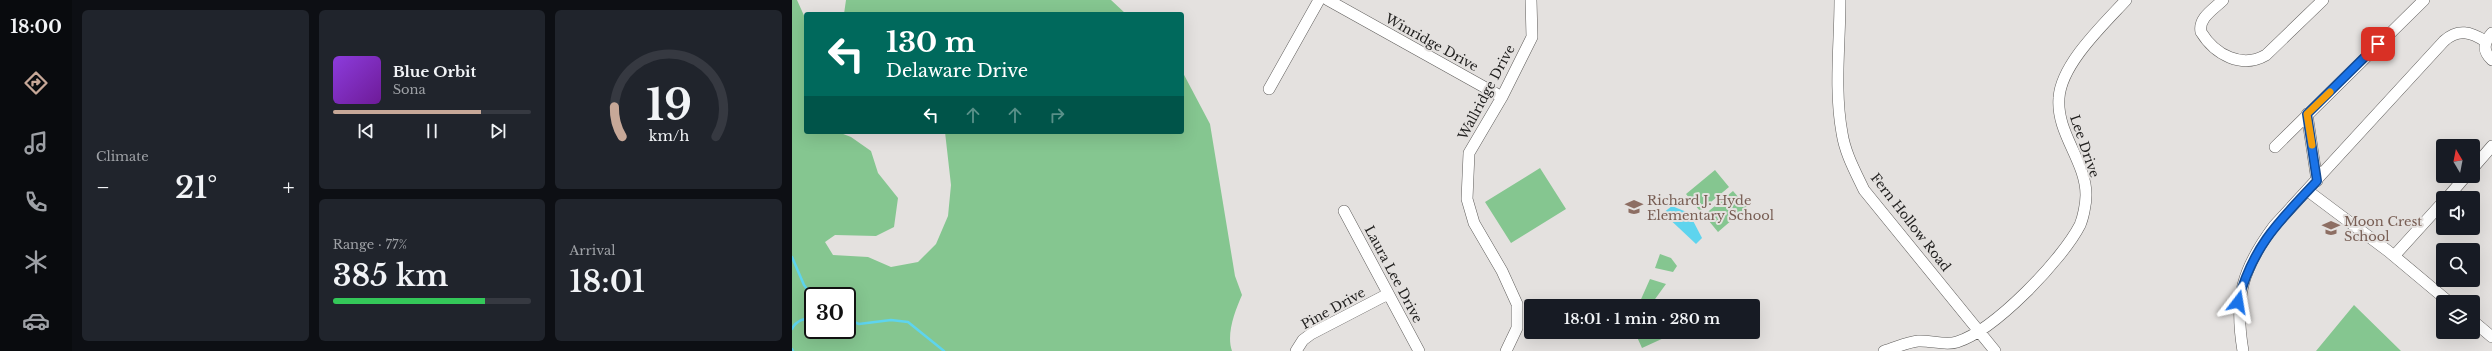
<!DOCTYPE html>
<meta charset="utf-8">
<style>
body{margin:0;font-family:"Libre Baskerville",serif;background:#20242c;color:#f1f3f6;height:100vh;display:flex;flex-direction:column;font-size:15px;white-space:nowrap}
*{box-sizing:border-box;margin:0}
p{font-size:13px;color:#9ea1a6}
.icon{flex:none;width:22px;height:22px;fill:none;stroke:currentColor;stroke-width:2;stroke-linecap:round;stroke-linejoin:round}
.map{position:relative;flex:1;overflow:hidden}
.panel{display:flex;flex-direction:column;gap:10px;padding:10px;background:#0d0f14;width:720px}
.panel>*{flex:none}
.banner{position:absolute;left:12px;top:12px;width:380px;height:122px;border-radius:4px;box-shadow:0 4px 16px #0002;background:#00695c;color:#fff;overflow:hidden}
.needle{width:26px;rotate:350deg}
.tools{position:absolute;left:1644px;top:139px;display:grid;gap:8px}
.tools a{display:grid;place-items:center;width:44px;height:44px;border-radius:4px;background:#171b24;box-shadow:0 4px 16px #0002;font-size:20px}
.speed{position:absolute;left:12px;top:287px;display:flex;gap:8px;font-size:20px;font-weight:700;text-align:center}
.speed>*{display:grid;place-content:center;width:52px;height:52px;border-radius:50%;background:#171b24;box-shadow:0 4px 16px #0002;line-height:1}
.speed .limit{border:2px solid #111;border-radius:6px;background:#fff;color:#111}
.pin{position:absolute;display:grid;place-items:center;width:34px;height:34px;color:#fff;margin:-17px;border-radius:8px;box-shadow:0 2px 6px #0006}
.me{position:absolute;width:44px;margin:-22px;rotate:14deg;stroke-linejoin:round;filter:drop-shadow(0 0 3px #0008)}
.turn{display:flex;align-items:center;gap:14px;height:84px;padding:0 16px;font-size:18px}
.turn .icon{width:52px;height:52px;stroke-width:2.5}
.turn b{display:block;font-size:28px;line-height:34px}
.lanes{display:flex;align-items:center;height:38px;padding:0 16px;background:#0003;justify-content:center;gap:20px;direction:ltr}
.lanes .off{opacity:.35}
.big{font-size:30px;font-weight:600;line-height:1.1}
.panel .tile{flex:1;display:flex;flex-direction:column;justify-content:center;gap:6px;min-width:0;padding:0 14px;border-radius:6px;background:#20242c}
.panel .dial{align-items:center;gap:0}
.dial svg{height:104px;overflow:visible;fill:none;stroke:#363941;stroke-width:7;stroke-linecap:round;text-anchor:middle}
.dial text{fill:#f1f3f6;stroke:none}
.song{display:flex;align-items:center;gap:12px}
.cover{width:48px;height:48px;border-radius:6px;background:linear-gradient(135deg,hsl(270 70% 55%),hsl(280 70% 35%))}
.played{height:4px;border-radius:2px;background:linear-gradient(90deg,#c7a898 75%,#363941 75%)}
.keys{display:flex;justify-content:space-around;direction:ltr}
.heat{display:flex;justify-content:space-between;align-items:center;font-size:22px;direction:ltr}
.charge{height:6px;border-radius:3px;background:linear-gradient(90deg,#34c759 77%,#363941 0)}
.panel .tiles{flex:1;display:grid;gap:10px;grid-template-columns:repeat(3,1fr)}
.tile:first-child{grid-row:span 2}
.trip{position:absolute;left:732px;top:299px;width:236px;height:40px;border-radius:4px;background:#171b24;box-shadow:0 4px 16px #0002;font-weight:600;line-height:40px;text-align:center}
main{display:flex;flex:1;min-height:0}
.tab-bar{display:flex;flex-direction:column;width:72px;justify-content:space-around;align-items:center;background:#090b0e;color:#9ea1a6}
.tab-bar .icon{width:28px;height:28px}
.tab-bar .on{color:#c7a898}
.tab-bar b{font-size:18px;color:#f1f3f6}
.map>svg:first-child{display:block}
.green{fill:#85c690;fill-rule:evenodd}
.water{fill:#5ed4ee}
.lines{fill:none;stroke-linecap:round;stroke-linejoin:round}
.stream{stroke:#5ed4ee;stroke-width:2.5}
.minor-casing{stroke:#5f5d5b;stroke-width:12}
.minor{stroke:#fff;stroke-width:11}
.route-casing{stroke:#114b97;stroke-width:10}
.route{stroke:#1a73e8;stroke-width:7}
.slow{stroke:#f59e0b;stroke-width:7}
.labels{text-anchor:middle;stroke-width:4;stroke-linejoin:round;paint-order:stroke}
.street-label{font-size:13px;fill:#222120;stroke:#e4e1df}
.education-label{font-size:13px;fill:#785e54;stroke:#e4e1df;text-anchor:start}
</style>
<main>
<nav class="tab-bar">
<b>18:00</b>
<svg class="icon on" aria-label="directions" viewBox="0 0 24 24"><path d="M12 3l9 9-9 9-9-9zM9 14v-3h6M13 9l2 2-2 2"/></svg>
<svg class="icon" aria-label="music" viewBox="0 0 24 24"><path d="M9 18V5l10-2v13"/><circle cx="6" cy="18" r="3"/><circle cx="16" cy="16" r="3"/></svg>
<svg class="icon" aria-label="phone" viewBox="0 0 24 24"><path d="M5 4h4l2 5-3 2q2 4 5 5l2-3 5 2v4C11 20 4 13 5 4z"/></svg>
<svg class="icon" aria-label="climate" viewBox="0 0 24 24"><path d="M12 3v18M4 7l16 10M4 17L20 7"/></svg>
<svg class="icon" aria-label="car" viewBox="0 0 24 24"><path d="M5 17H2v-5l4-1 3-4h7l3 4 3 1v5h-3M9 17h6M6 11h13"/><circle cx="7" cy="17" r="2"/><circle cx="17" cy="17" r="2"/></svg>
</nav>
<section class="panel">
<div class="tiles">
<div class="tile"><p>Climate</p>
<div class="heat"><a>−</a><b class="big">21°</b><a>+</a></div>
</div>
<div class="tile">
<div class="song"><i class="cover"></i><div><b>Blue Orbit</b><p>Sona</p></div></div>
<div class="played"></div>
<div class="keys"><svg class="icon" aria-label="previous" viewBox="0 0 24 24"><path d="M18 5L8 12l10 7zM5 5v14"/></svg><svg class="icon" aria-label="pause" viewBox="0 0 24 24"><path d="M8 5v14M16 5v14"/></svg><svg class="icon" aria-label="next" viewBox="0 0 24 24"><path d="M6 5l10 7-10 7zM19 5v14"/></svg></div>
</div>
<div class="tile dial"><svg viewBox="0 0 100 80">
<path d="M14 69A42 42 0 1 1 86 69"/>
<path d="M14 69A42 42 0 0 1 8 46" stroke="#c7a898"/>
<text x="50" y="56" font-size="32" font-weight="700">19</text>
<text x="50" y="72" font-size="11">km/h</text>
</svg></div>
<div class="tile"><p>Range · 77%</p><b class="big">385 km</b><div class="charge"></div></div>
<div class="tile"><p>Arrival</p><b class="big">18:01</b></div>
</div>
</section>
<div class="map">
<svg width="1700" height="351" viewBox="0 0 1700 351">
<rect width="100%" height="100%" fill="#e4e1df"/>
<path class="green" d="M0,0H5L14,20V132H46L59,137L79,151L86,173L106,198L102,227L84,236L43,235L33,242L41,255L76,257L99,267L126,262L144,244L156,216L159,185L153,132H390V71L418,124L443,276L450,295C443,311 434,334 440,351H0ZM21,296H55V330H21Z
M54,0H319L334,14H52Z
M748,168L774,209L719,243L693,202Z
M923,170L937,187L908,211L894,194Z
M941,191L955,207L926,232L912,215Z
M868,254L879,258L885,266L881,272L863,268Z
M858,279L874,284L858,306H846Z
M1562,305L1609,351H1524Z
M857,332H872L874,337L850,348L845,337Z"/>
<path class="water" d="M880,206L897,213L910,238L904,244L871,213Z"/>
<g class="lines">
<path class="stream" d="M0,257L12,285L21,297
M55,319L67,324L99,320L116,322L152,351
M0,329C4,320 12,319 21,317
M0,349L1,351"/>
<g class="minor-casing">
<path id="minor" d="M536,0L710,97
M1048,0C1048,44 1042,89 1050,133C1053,153 1063,171 1072,190L1203,351
M1431,0C1422,9 1406,18 1409,32C1423,55 1450,69 1474,55L1531,0
M1700,33C1692,42 1690,51 1700,60
M477,89L527,0
M1515,114L1525,181
M1483,147L1632,0
M1681,168L1700,146
M1516,191L1596,251L1657,302
M1655,198L1674,176
M552,211L627,351
M1602,256L1651,202
M1681,321L1700,337
M504,351L511,340L519,334L596,294
M714,351L725,328V304L710,271L682,223L675,199L677,153L710,97L740,37L739,0
M1092,351C1103,348 1115,342 1126,341C1139,340 1153,346 1165,342C1203,330 1270,260 1288,225C1291,218 1294,204 1294,195C1294,161 1264,133 1267,98C1269,64 1312,24 1334,0
M1451,351C1442,298 1450,269 1482,226L1652,41C1666,28 1679,32 1693,41"/>
</g>
<use href="#minor" class="minor"/>
</g>
<g class="lines">
<g class="route-casing">
<path id="route" d="M1446,302C1460,247 1487,221 1525,181L1515,114L1586,44"/>
</g>
<use href="#route" class="route"/>
<path class="slow" d="M1520,145L1515,114L1538,92"/>
</g>
<defs>
<g id="school-bare" transform="scale(1.38)"><path d="M0-5L7-2L0 1L-7-2ZM-4 1L0 2.5L4 1V4Q0 6-4 4Z" fill="#8d6e63" stroke="#e4e1df" stroke-width="2.5" paint-order="stroke"/></g>
</defs>
<g fill-rule="evenodd">
<use href="#school-bare" x="842" y="207"/>
<use href="#school-bare" x="1539" y="228"/>
</g>
<g class="labels">
<g class="street-label">
<text transform="translate(640 42) rotate(29)" y="5">Winridge Drive</text>
<text transform="translate(694 92) rotate(-62)" y="5">Wallridge Drive</text>
<text transform="translate(1293 146) rotate(71)" y="5">Lee Drive</text>
<text transform="translate(1119 222) rotate(52)" y="5">Fern Hollow Road</text>
<text transform="translate(602 274) rotate(62)" y="5">Laura Lee Drive</text>
<text transform="translate(541 308) rotate(-29)" y="5">Pine Drive</text>
</g>
<g class="education-label">
<text x="855" y="205">Richard J. Hyde<tspan x="855" dy="15">Elementary School</tspan></text>
<text x="1552" y="226">Moon Crest<tspan x="1552" dy="15">School</tspan></text>
</g>
</g>
</svg>
<div class="tools">
<a><svg class="needle" viewBox="-14 -14 28 28"><path d="M0-13l5 13h-10z" fill="#e53935"/><path d="M0 13l5-13h-10z" fill="#9ea1a6"/></svg></a>
<a><svg class="icon" aria-label="sound" viewBox="0 0 24 24"><path d="M4 9h4l5-4v14l-5-4H4zM17 9q2 3 0 6"/></svg></a>
<a><svg class="icon" aria-label="search" viewBox="0 0 24 24"><circle cx="10" cy="10" r="6"/><path d="M15 15l6 6"/></svg></a>
<a><svg class="icon" aria-label="layers" viewBox="0 0 24 24"><path d="M12 4l9 5-9 5-9-5zM3 14l9 5 9-5"/></svg></a>
</div>
<div class="speed"><div class="limit">30</div></div>
<div class="pin" style="left:1586px;top:44px;background:#d93025"><svg class="icon" aria-label="arrive" viewBox="0 0 24 24"><path d="M6 21V4h12l-3 4 3 4H6"/></svg></div>
<svg class="me" style="left:1446px;top:302px" viewBox="-20 -20 40 40"><path d="M0-17L14 15 0 8-14 15z" fill="#1a73e8" stroke="#fff" stroke-width="4"/></svg>
<div class="trip">18:01 · 1 min · 280 m</div>
<div class="banner">
<div class="turn"><svg class="icon" aria-label="left" viewBox="0 0 24 24"><path d="M17 20v-9H6M10 6l-5 5 5 5"/></svg><div><b>130 m</b>Delaware Drive</div></div>
<div class="lanes"><svg class="icon" aria-label="left" viewBox="0 0 24 24"><path d="M17 20v-9H6M10 6l-5 5 5 5"/></svg><svg class="icon off" aria-label="ahead" viewBox="0 0 24 24"><path d="M12 20V5M6 11l6-6 6 6"/></svg><svg class="icon off" aria-label="ahead" viewBox="0 0 24 24"><path d="M12 20V5M6 11l6-6 6 6"/></svg><svg class="icon off" aria-label="right" viewBox="0 0 24 24"><path d="M7 20v-9h11M14 6l5 5-5 5"/></svg></div>
</div>
</div>
</main>
